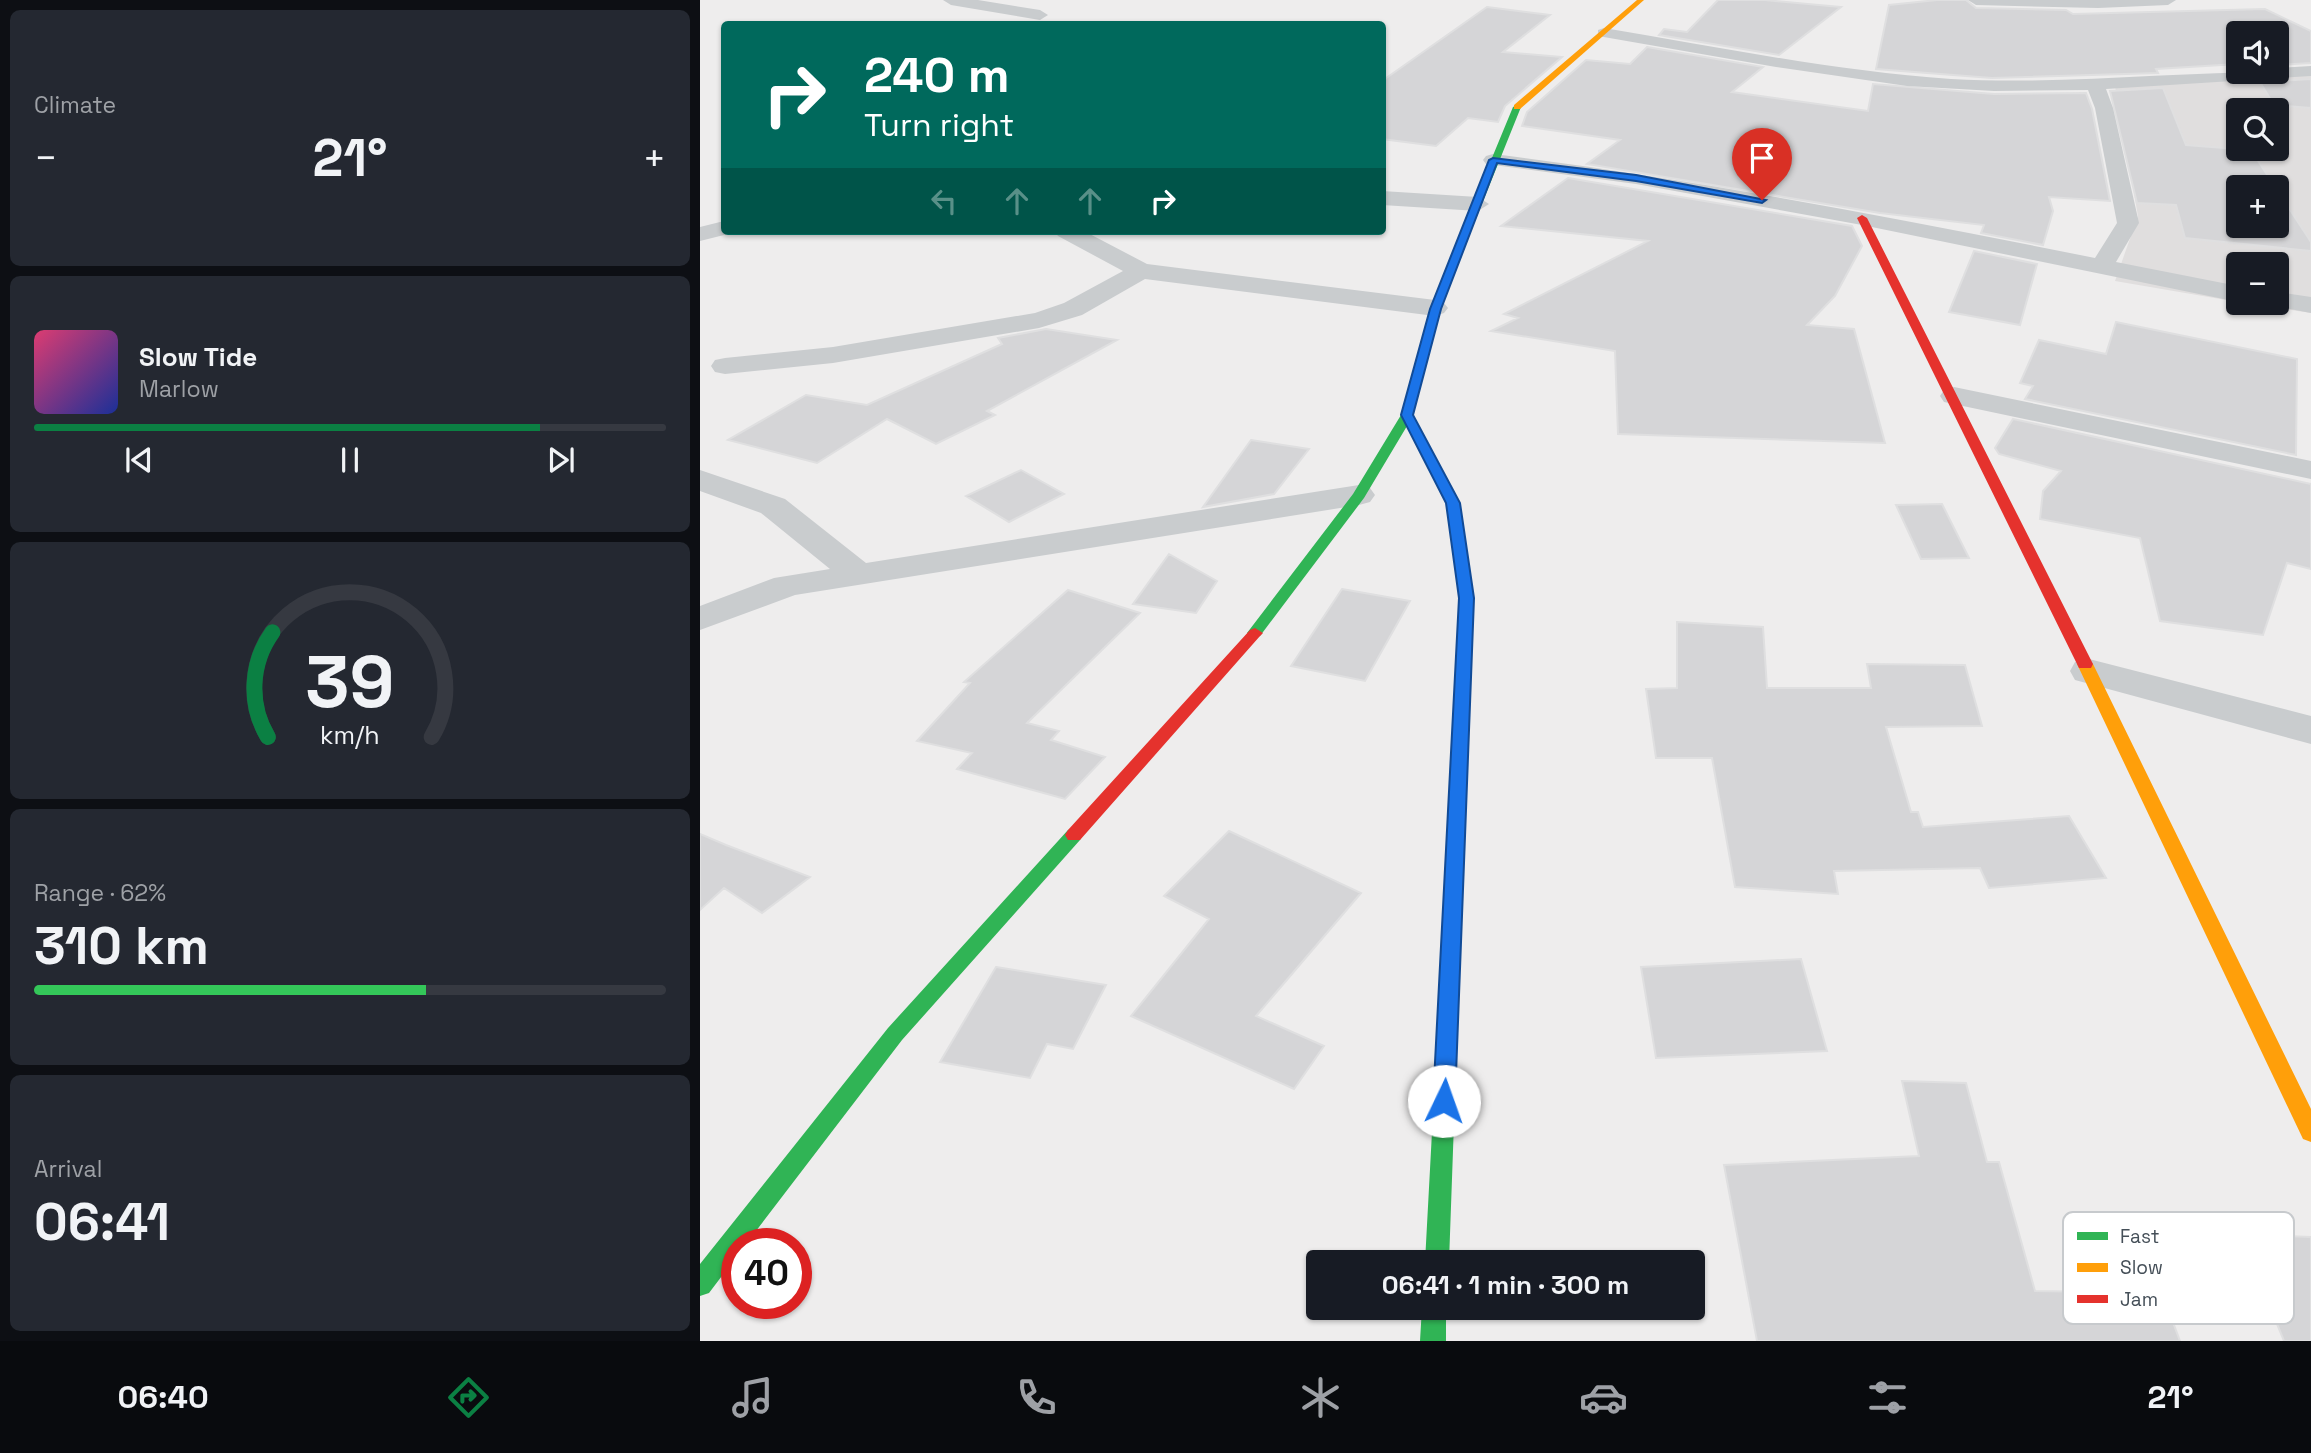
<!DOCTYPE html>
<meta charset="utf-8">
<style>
body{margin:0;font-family:"Space Grotesk",sans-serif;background:#242831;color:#f1f3f6;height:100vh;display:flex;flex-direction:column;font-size:26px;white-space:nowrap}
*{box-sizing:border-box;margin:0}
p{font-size:23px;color:#9ea1a6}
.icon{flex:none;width:38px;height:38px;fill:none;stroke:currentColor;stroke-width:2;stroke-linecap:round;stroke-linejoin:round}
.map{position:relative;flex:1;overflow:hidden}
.details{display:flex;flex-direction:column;gap:10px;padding:10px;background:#0d0f14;width:700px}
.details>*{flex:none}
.hud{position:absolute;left:21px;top:21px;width:665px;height:214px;border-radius:7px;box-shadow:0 2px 5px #0004;background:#00695c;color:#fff;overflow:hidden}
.tools{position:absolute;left:1526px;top:21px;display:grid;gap:14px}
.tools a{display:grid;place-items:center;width:63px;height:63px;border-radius:7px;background:#171b24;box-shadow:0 2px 5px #0004;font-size:35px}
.speed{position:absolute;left:21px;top:1228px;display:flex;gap:14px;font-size:35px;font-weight:700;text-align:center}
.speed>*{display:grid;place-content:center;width:91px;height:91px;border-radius:50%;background:#171b24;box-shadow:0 2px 5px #0004;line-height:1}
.speed .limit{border:10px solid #d22;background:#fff;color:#111}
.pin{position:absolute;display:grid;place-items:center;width:60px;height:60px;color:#fff;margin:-72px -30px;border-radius:50% 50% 50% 0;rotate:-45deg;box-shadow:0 0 7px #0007}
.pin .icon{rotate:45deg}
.me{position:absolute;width:77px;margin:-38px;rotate:3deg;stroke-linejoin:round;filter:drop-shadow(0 0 5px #0008)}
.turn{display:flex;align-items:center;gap:24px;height:147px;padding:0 28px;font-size:32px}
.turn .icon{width:91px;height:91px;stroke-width:2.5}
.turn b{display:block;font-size:49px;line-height:60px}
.lanes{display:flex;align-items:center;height:66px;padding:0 28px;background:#0003;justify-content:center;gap:35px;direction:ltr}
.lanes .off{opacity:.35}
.big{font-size:52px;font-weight:800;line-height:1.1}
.details .tile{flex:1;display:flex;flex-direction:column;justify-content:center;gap:10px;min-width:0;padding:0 24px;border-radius:10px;background:#242831}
.details .dial{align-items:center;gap:0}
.dial svg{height:182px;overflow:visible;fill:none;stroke:#363941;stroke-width:7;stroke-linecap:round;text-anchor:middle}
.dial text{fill:#f1f3f6;stroke:none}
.song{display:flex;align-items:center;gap:21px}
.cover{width:84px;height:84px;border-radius:10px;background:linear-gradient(135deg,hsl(340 70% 55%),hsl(230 70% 35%))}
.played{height:7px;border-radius:4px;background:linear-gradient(90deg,#0b8043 80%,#363941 80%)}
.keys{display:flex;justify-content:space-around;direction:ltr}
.heat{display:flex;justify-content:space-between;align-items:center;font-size:38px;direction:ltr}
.charge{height:10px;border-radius:5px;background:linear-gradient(90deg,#34c759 62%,#363941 0)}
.trip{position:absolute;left:606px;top:1250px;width:399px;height:70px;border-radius:7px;background:#171b24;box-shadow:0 2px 5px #0004;font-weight:800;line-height:70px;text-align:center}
.menu{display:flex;height:112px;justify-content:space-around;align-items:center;background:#090b0e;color:#9ea1a6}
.menu .icon{width:49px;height:49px}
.menu .on{color:#0b8043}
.menu b{font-size:32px;color:#f1f3f6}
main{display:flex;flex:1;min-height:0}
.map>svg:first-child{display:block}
.education{fill:#e0dede;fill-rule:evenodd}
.building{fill:#d5d5d7;stroke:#dfdfe0;stroke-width:2}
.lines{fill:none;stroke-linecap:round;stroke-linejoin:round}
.street{fill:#c9ccce;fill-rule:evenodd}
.fast{fill:#30b455;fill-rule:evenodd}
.slow{fill:#ff9f0a;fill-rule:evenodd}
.jam{fill:#e5322d;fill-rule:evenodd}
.route{fill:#1a73e8;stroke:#114b97;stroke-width:2}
.key{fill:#fff;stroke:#c7cacd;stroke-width:2}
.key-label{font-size:19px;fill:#454f58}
</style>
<main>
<section class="details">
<div class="tile"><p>Climate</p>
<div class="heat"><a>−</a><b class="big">21°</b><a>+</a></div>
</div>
<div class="tile">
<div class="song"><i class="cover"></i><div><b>Slow Tide</b><p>Marlow</p></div></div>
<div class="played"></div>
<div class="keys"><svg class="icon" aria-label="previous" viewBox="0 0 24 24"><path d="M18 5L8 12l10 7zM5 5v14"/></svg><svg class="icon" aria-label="pause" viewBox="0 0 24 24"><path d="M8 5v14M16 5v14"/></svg><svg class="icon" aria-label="next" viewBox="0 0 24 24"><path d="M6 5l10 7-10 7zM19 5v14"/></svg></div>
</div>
<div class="tile dial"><svg viewBox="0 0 100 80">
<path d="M14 69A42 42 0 1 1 86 69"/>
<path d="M14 69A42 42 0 0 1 16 23" stroke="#0b8043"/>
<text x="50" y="56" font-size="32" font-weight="700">39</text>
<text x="50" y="72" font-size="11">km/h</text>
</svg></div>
<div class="tile"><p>Range · 62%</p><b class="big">310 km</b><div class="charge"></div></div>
<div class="tile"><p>Arrival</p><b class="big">06:41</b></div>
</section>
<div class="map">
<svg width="1611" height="1341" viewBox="0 0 1611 1341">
<rect width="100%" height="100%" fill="#eeeded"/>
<path class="education" d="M1611,71V313L1545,303H1577V264H1538V302L1415,281L1438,216L1414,80ZM1538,110H1577V149H1538ZM1538,187H1577V226H1538Z"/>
<path class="building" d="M1018,0H1065L1141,7L1079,55L959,35L964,29L987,32Z
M1237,0H1266L1276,8L1366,10L1373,14L1565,9L1611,31V63L1577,65V33H1538V64L1456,69L1458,73L1292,78L1176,69L1189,5Z
M787,7L850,15L803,52L862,57L805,106L798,122L768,118L736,146L682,139V81Z
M947,47L1063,67L1032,92L1168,111L1173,84L1294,94L1386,93L1392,109L1410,201L1349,197L1353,211L1343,245L1281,233L1284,225L1180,213L887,164L920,140L822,126L827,112L886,60L930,64Z
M1611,79V108L1574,105L1560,82Z
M1463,88L1486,145L1551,150L1575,187H1538V226H1577V190L1611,242V251L1485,238L1476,205L1437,203L1410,91Z
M868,178L1152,226L1162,246L1135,296L1107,325L1154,329L1185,443L918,434L915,351L791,331L818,318L804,314L948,241L801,226Z
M1274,251L1337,264L1320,325L1249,312Z
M1416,322L1597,359L1596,455L1325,399L1333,386L1320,383L1339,340L1406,354Z
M346,329L417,340L287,411L295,415L236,444L187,419L117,463L28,440L106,395L167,405L302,344L298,338Z
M1313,419L1611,484V569L1587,563L1563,635L1460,621L1440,538L1340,519L1343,491L1361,471L1299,454L1295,448Z
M551,440L609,449L574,494L503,507Z
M321,470L364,494L309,522L266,496Z
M1242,504L1269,558L1221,559L1196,505Z
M469,554L517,581L496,613L433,604Z
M642,589L710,601L665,681L591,666Z
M368,590L440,613L327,723L359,731L351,740L405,757L365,799L257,769L272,753L217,741L270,683L264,682Z
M977,622L1063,627L1067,688H1171L1167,664L1265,665L1282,726L1186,727L1211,812H1218L1223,827L1369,816L1406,878L1289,888L1280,868L1134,871L1138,894L1035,887L1012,758H956L946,689L977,688Z
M529,831L661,893L556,1016L624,1046L594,1089L431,1016L509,919L464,896Z
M0,834L26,845L110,877L62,913L24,888L0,910Z
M1101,959L1127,1051L956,1058L941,967Z
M296,967L406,985L373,1049L347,1044L330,1078L240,1062Z
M1202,1081L1266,1083L1287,1162H1299L1335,1291L1462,1293L1480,1341H1057L1024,1165L1219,1156Z
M1540,1234L1611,1237V1341H1584Z"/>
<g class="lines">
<path class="street" d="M243,0H278L340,10L348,15L340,20L251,5Z
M1268,0H1476L1468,5L1398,8L1276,5Z
M904,28C1019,47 1134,71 1251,79C1361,85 1469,72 1577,72V68L1611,66V76L1406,89L1413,108L1439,223L1416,262L1538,286V302L1162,225L936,184L786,164L783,160L786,156L793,154C995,179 1195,218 1395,258L1417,223L1395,108L1388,90L1294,91L1207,86L1076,67L898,36V30Z
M682,191L778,197L789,204L778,211L682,205Z
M24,221V231L32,233L0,241V227Z
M354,231H384L447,264L735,300L744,303L748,308L744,313L735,316L445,279L382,315L339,328L133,363L25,374L15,372L11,366L15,360L25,358L133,347L335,313L364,303L423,271L358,236Z
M1577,292L1611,297V313L1568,305L1566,303H1577Z
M1254,387L1611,461V479L1244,402L1240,396L1244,390Z
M0,470L85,499L166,563L659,485L670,488L675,495L670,502L659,505L95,595L0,630V606L74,578L130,569L61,513L0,491Z
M1389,659L1611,716V744L1375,680L1370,671L1375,662Z"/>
<path class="fast" d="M817,105L821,107L740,308L713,415L760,503L773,598L770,692L762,697L754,692L759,598L746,503L707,426L664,498L560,636L555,638L547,633L653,494L701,415L730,308L813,107Z
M374,828L380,830L383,835L380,840L202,1040L46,1244H37V1256L9,1293L0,1296V1264L188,1028L368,830Z
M747,1030L754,1033L757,1039L749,1262H725L737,1039L740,1033Z
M722,1307H746V1341H720Z"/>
<path class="slow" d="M937,0H944L820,109H814V105Z
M1385,659L1393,664L1611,1109V1142L1603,1139L1377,664Z"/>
<path class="jam" d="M1162,215L1167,218L1393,664L1391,668H1379L1377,664L1157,218Z
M555,628L563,633L560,636L380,840H368L365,835L368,830L550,630Z
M762,687L770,692L757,1039L754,1045L747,1048L740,1045L737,1039L754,692Z"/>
</g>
<path class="route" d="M793,158L936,175L1066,200L1062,203L936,181L797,163L741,309L713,415L760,503L774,598L755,1101L752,1108L744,1111L736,1108L733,1101L759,598L746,503L701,415L730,309L789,160Z"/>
<rect x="1363" y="1212" width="231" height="112" rx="10" class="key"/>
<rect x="1377" y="1232" width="31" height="8" fill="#30b455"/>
<rect x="1377" y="1263" width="31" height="9" fill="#ff9f0a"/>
<rect x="1377" y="1295" width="31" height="8" fill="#e5322d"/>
<g class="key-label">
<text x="1420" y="1243">Fast</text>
<text x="1420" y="1274">Slow</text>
<text x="1420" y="1306">Jam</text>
</g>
</svg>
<div class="tools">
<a><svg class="icon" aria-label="sound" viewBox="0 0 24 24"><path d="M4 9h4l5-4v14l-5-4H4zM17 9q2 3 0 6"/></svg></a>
<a><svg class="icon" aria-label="search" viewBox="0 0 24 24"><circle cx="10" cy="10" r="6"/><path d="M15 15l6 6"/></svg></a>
<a>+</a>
<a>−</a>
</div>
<div class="speed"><div class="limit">40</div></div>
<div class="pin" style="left:1062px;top:200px;background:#d93025"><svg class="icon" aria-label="arrive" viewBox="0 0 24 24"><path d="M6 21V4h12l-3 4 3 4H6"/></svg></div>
<svg class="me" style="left:744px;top:1101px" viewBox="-20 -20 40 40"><circle r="19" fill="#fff"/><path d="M0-13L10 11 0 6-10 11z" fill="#1a73e8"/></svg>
<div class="trip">06:41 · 1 min · 300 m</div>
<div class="hud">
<div class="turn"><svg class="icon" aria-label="right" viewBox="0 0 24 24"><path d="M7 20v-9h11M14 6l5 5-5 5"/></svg><div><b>240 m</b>Turn right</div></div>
<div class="lanes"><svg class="icon off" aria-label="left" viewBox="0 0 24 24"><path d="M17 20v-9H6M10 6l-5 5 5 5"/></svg><svg class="icon off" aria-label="ahead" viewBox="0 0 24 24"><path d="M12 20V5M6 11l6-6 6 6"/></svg><svg class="icon off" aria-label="ahead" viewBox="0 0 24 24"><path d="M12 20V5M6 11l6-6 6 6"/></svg><svg class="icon" aria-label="right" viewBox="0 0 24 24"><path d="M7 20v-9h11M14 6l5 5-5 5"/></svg></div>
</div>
</div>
</main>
<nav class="menu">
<b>06:40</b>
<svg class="icon on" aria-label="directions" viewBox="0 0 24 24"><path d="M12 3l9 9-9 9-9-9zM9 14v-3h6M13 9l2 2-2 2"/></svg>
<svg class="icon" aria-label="music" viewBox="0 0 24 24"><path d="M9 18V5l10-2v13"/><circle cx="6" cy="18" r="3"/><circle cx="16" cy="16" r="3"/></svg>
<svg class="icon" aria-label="phone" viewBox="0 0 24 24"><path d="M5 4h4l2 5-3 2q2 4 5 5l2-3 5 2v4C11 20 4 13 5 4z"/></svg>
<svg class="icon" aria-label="climate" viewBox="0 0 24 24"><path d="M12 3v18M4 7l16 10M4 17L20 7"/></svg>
<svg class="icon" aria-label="car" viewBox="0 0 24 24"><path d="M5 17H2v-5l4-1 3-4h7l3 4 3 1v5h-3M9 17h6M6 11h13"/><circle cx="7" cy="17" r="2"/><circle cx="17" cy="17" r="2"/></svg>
<svg class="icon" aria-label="filters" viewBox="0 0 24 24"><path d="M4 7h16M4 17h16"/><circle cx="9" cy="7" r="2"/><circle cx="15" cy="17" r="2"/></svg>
<b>21°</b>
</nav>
